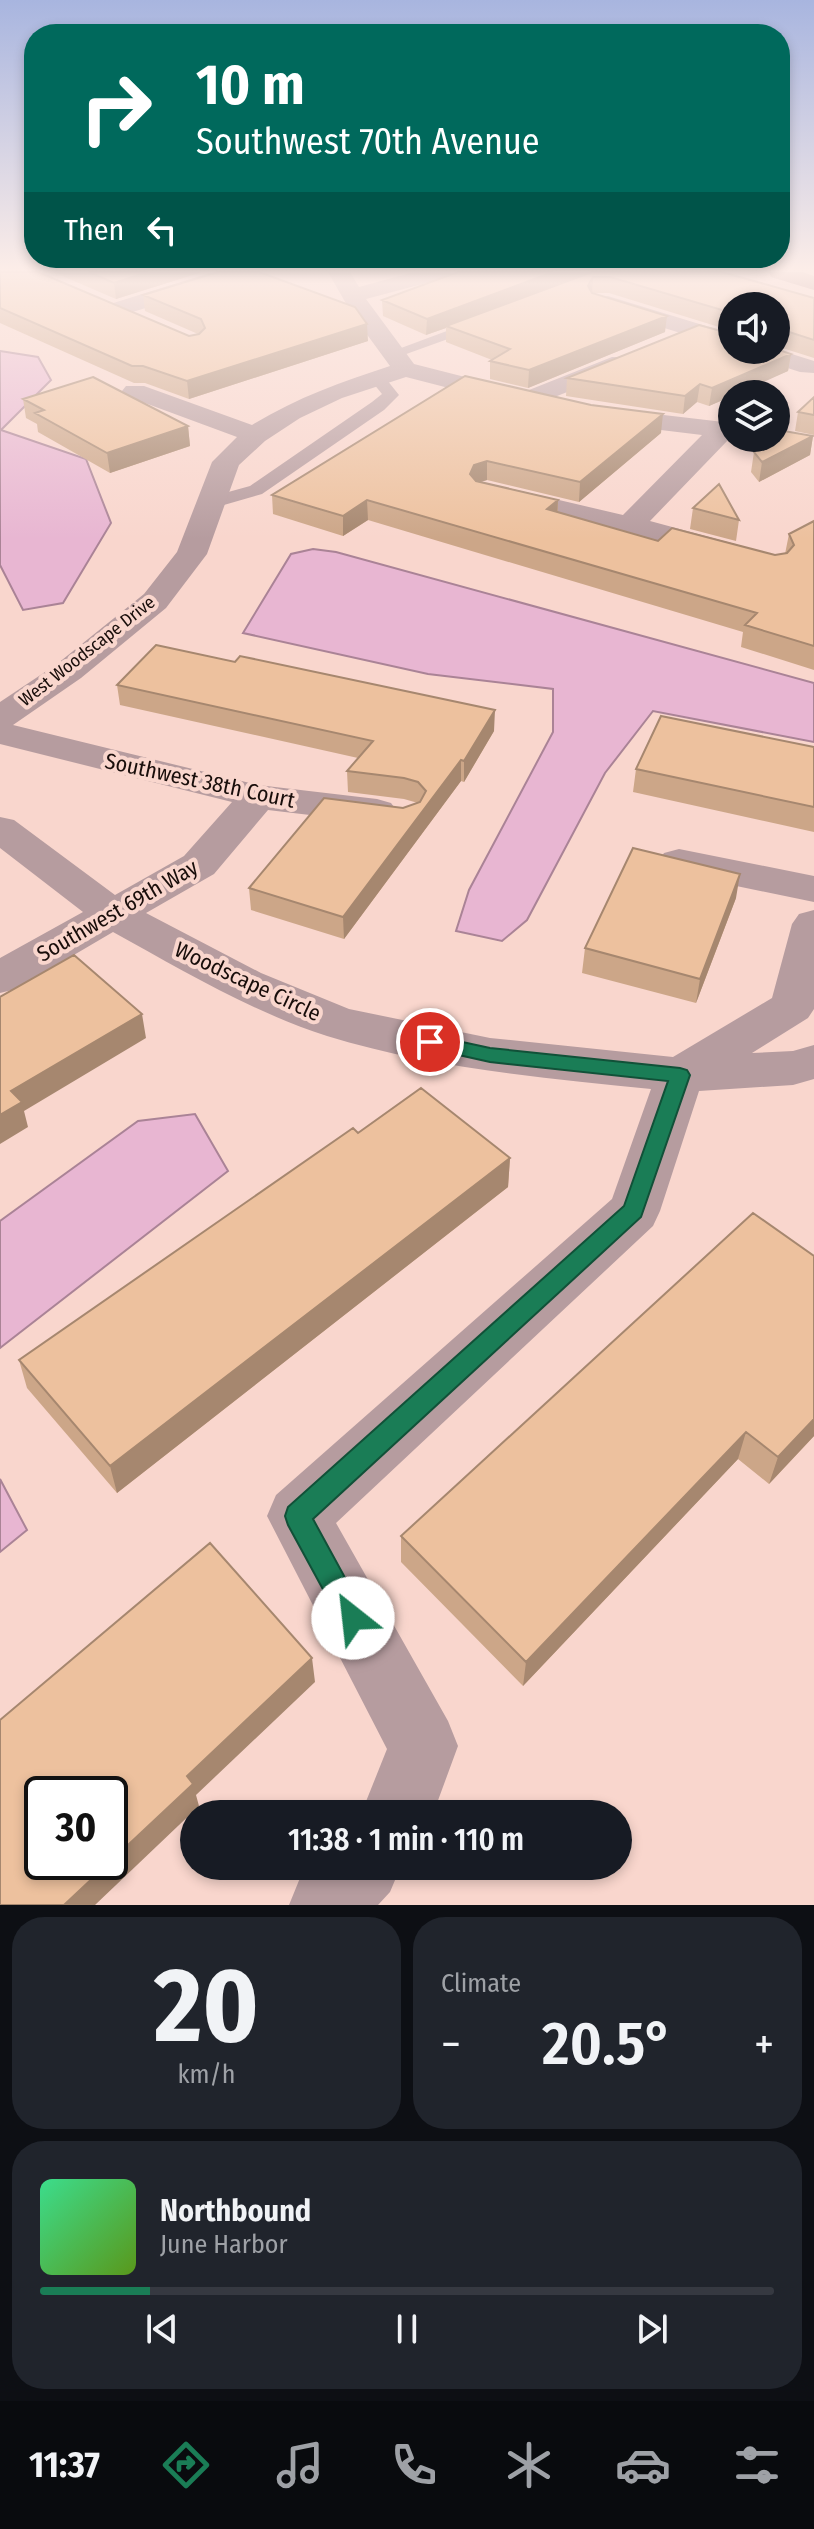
<!DOCTYPE html>
<meta charset="utf-8">
<style>
body{margin:0;font-family:"Fira Sans Condensed",sans-serif;background:#20242c;color:#f1f3f6;height:100vh;display:flex;flex-direction:column;font-size:30px;white-space:nowrap}
*{box-sizing:border-box;margin:0}
p{font-size:26px;color:#9ea1a6}
.icon{flex:none;width:44px;height:44px;fill:none;stroke:currentColor;stroke-width:2;stroke-linecap:round;stroke-linejoin:round}
.map{position:relative;height:1905px;overflow:hidden}
.sheet{display:flex;flex-direction:column;gap:12px;padding:12px;background:#0d0f14;flex:1}
.sheet>*{flex:none}
.top-card{position:absolute;left:24px;top:24px;width:766px;height:244px;border-radius:32px;box-shadow:0 4px 12px #0003;background:#00695c;color:#fff;overflow:hidden}
.controls{position:absolute;left:718px;top:292px;display:grid;gap:16px}
.controls a{display:grid;place-items:center;width:72px;height:72px;border-radius:50%;background:#171b24;box-shadow:0 4px 12px #0003;font-size:40px}
.speed{position:absolute;left:24px;top:1776px;display:flex;gap:16px;font-size:40px;font-weight:700;text-align:center}
.speed>*{display:grid;place-content:center;width:104px;height:104px;border-radius:50%;background:#171b24;box-shadow:0 4px 12px #0003;line-height:1}
.speed .limit{border:4px solid #111;border-radius:12px;background:#fff;color:#111}
.pin{position:absolute;display:grid;place-items:center;width:68px;height:68px;color:#fff;margin:-34px;border:4px solid #fff;border-radius:50%;box-shadow:0 2px 8px #0007}
.me{position:absolute;width:88px;margin:-44px;rotate:331deg;stroke-linejoin:round;filter:drop-shadow(0 0 6px #0008)}
.turn{display:flex;align-items:center;gap:28px;height:168px;padding:0 40px;font-size:36px}
.turn .icon{width:104px;height:104px;stroke-width:2.5}
.turn b{display:block;font-size:56px;line-height:68px}
.then{display:flex;align-items:center;height:76px;padding:0 40px;background:#0003;gap:16px;font-size:30px}
.big{font-size:60px;font-weight:600;line-height:1.1}
.sheet .widget{flex:1;display:flex;flex-direction:column;justify-content:center;gap:12px;min-width:0;padding:0 28px;border-radius:32px;background:#20242c}
.sheet .dial{align-items:center;gap:0}
.dial b{font-size:104px;line-height:1}
.song{display:flex;align-items:center;gap:24px}
.cover{width:96px;height:96px;border-radius:12px;background:linear-gradient(135deg,hsl(150 70% 55%),hsl(90 70% 35%))}
.played{height:8px;border-radius:4px;background:linear-gradient(90deg,#1a7d56 15%,#363941 15%)}
.keys{display:flex;justify-content:space-around;direction:ltr}
.heat{display:flex;justify-content:space-between;align-items:center;font-size:44px;direction:ltr}
.sheet .tiles{flex:1;display:grid;gap:12px;grid-template-columns:1fr 1fr}
.widget:last-child{grid-column:span 2}
.trip{position:absolute;left:180px;top:1800px;width:452px;height:80px;border-radius:40px;background:#171b24;box-shadow:0 4px 12px #0003;font-weight:600;line-height:80px;text-align:center}
.menu{display:flex;height:128px;justify-content:space-around;align-items:center;background:#090b0e;color:#9ea1a6}
.menu .icon{width:56px;height:56px}
.menu .on{color:#1a7d56}
.menu b{font-size:36px;color:#f1f3f6}
.map>svg:first-child{display:block}
.water{fill:#e8b6d2;stroke:#aa8396;stroke-width:2}
.lines{fill:none;stroke-linecap:round;stroke-linejoin:round}
.lane{fill:#b69c9f;fill-rule:evenodd}
.street{fill:#b69c9f;fill-rule:evenodd}
.primary{fill:#90636a;fill-rule:evenodd}
.wall{fill:#cca688}
.shaded-wall{fill:#a6876f}
.building{fill:#edc19e;stroke:#a6876f;stroke-width:2;fill-rule:evenodd}
.route{fill:#1a7d56;stroke:#115138;stroke-width:2}
.labels{text-anchor:middle;stroke-width:8;stroke-linejoin:round;paint-order:stroke}
.far-street-label{font-size:18px;fill:#180d0a;stroke:#f9d6cd}
.street-label{font-size:22px;fill:#180d0a;stroke:#f9d6cd}
</style>
<div class="map">
<svg width="814" height="1905" viewBox="0 0 814 1905">
<rect width="100%" height="100%" fill="#f9d6cd"/>
<path class="water" d="M0,351L38,357L51,380L1,430L86,459L111,523L63,603L23,610L0,565Z
M313,549L336,552L814,683V742L653,711L605,773L527,920L502,941L456,931L469,890L553,732V689L428,674L243,633L291,554Z
M195,1114L228,1171L0,1348V1221L138,1121Z
M0,1479L27,1530L0,1552Z"/>
<g class="lines">
<path class="lane" d="M479,319L486,323L484,326L398,357L393,359L385,354Z
M377,373L383,375L399,395L384,410L262,494L210,509L203,507L201,503L203,499L250,486L372,402L382,394L369,378Z"/>
<path class="street" d="M213,272H247L245,277L123,315H107L104,310L107,305Z
M328,272H350L359,287L414,272H451L449,277L366,299L414,364L524,392L612,357H630L633,362L630,367L527,408L406,377L342,398L300,418L265,441L239,465L207,554L166,608L81,678L13,725L258,785L377,799L391,803L397,811L391,819L377,823L268,810L214,874L146,913L261,973L349,1009L490,1038L673,1057L772,998L792,924L799,914L814,910V1009L808,1018L752,1053L793,1051L814,1045V1079L793,1085L699,1091L660,1211L653,1226L336,1523L448,1721L458,1746L433,1814H361L387,1749L267,1516L276,1495L612,1199L651,1089C544,1078 430,1068 327,1036C252,1012 182,970 113,932L16,989L0,993V958L83,912L0,848V817L14,820L115,895L184,856L232,802L0,744V702L57,664L144,594L177,552L212,462L237,437L126,396L122,391L126,386H144L252,425C296,398 341,382 390,366L352,314Z
M608,296L732,334V349L600,308L597,303L600,298Z
M776,349L814,361V373L800,372L747,355L744,350Z
M604,408L732,423V438H736L729,439L650,521L735,544L739,551L735,558L724,560L623,532L489,501L485,495L489,489L499,486L623,515L702,435L595,422L591,416L595,410Z
M679,849L814,876V902L664,871L658,862L664,853Z
M312,1866H401L390,1892L378,1905H289L300,1878Z"/>
<path class="primary" d="M769,272H803L814,276V290L771,277Z"/>
</g>
<path class="wall" d="M0,272L189,336L198,334L145,311L143,295L368,341L189,399L145,383H134L0,323Z
M53,272H202L116,299Z
M458,272H722L814,298V358L776,346V306H732V331L609,293H594L665,332L528,388L490,379V361L492,360L446,342V328L426,335L383,316L382,300Z
M732,350L791,354L788,371L732,394V396L709,406L697,402L683,414L566,396L567,378Z
M814,397V435L795,431L798,412Z
M23,399L188,426L190,446L110,473L38,432L37,424L26,418Z
M661,433L579,502L487,480L480,482L558,500V512L658,541L775,555L785,554L789,534L814,521V670L741,647L743,632L368,520L343,536L273,514L272,495Z
M813,436L810,455L759,482L751,472L754,452Z
M693,508L739,520L736,541L690,529Z
M117,685L494,731L464,782L461,781L344,939L251,910L249,888L403,808L418,803L404,799L348,792L347,771L358,758L120,705Z
M814,747V832L633,792L636,769Z
M736,898L696,1003L582,973L585,948Z
M358,1133L510,1158L508,1187L117,1493L27,1388L19,1360Z
M814,1256V1436L769,1484L738,1459L523,1686L401,1562V1536Z"/>
<path class="shaded-wall" d="M148,272H202L116,299L114,283Z
M553,272H595L446,326V328L426,335L427,319Z
M593,277L592,293L588,286Z
M667,316L665,332L528,388L529,370Z
M367,324L368,341L189,399L187,381Z
M791,354L788,371L737,394H732V396L709,406L712,388Z
M700,384L697,402L683,414L685,396Z
M663,414L661,433L579,502L580,482Z
M188,426L190,446L110,473L107,453Z
M813,436L810,455L759,482L762,462Z
M487,461V480L474,484L470,474L474,465Z
M367,500L368,520L343,536V516Z
M558,500L557,520L547,509Z
M495,710L494,731L464,782V761Z
M461,760V781L344,939L343,917Z
M740,874L736,898L696,1003L700,979Z
M142,1014L146,1038L24,1111L28,1127L0,1144V1115L11,1091Z
M510,1158L508,1187L117,1493L110,1466Z
M814,1419V1436L769,1484L778,1457Z
M746,1432L738,1459L523,1686L526,1662Z
M312,1658L315,1682L196,1795L199,1806L95,1905H64L187,1776Z"/>
<path class="building" d="M0,272H38L189,336L199,334L205,328L201,319L143,295L218,272H259L355,307L367,324L187,381L143,366H132L0,308Z
M89,272H148L114,283Z
M458,272H553L427,319L382,300Z
M592,272H722L814,298V340L780,329H776V306H732V313L610,277H593L588,286L592,293L667,316L529,370L490,361L510,349L446,326Z
M699,325L732,334V350L776,349L791,354L712,388L700,384L685,396L567,378Z
M465,376L591,405L663,414L580,482L487,461L474,465L470,474L476,481L558,500L547,509L658,541L672,528L775,555L787,553L794,545L789,534L814,521V646L745,625L757,613L367,500L343,516L272,495Z
M93,377L188,426L107,453L35,413L44,410L23,399Z
M814,397V415L798,412Z
M778,430L813,436L762,462L754,452L769,438H776V432Z
M719,484L739,520L693,508Z
M156,645L235,662L240,656L495,710L464,761L461,760L343,917L249,888L324,798L403,808L420,802L426,791L418,782L404,778L347,771L373,741L117,685Z
M661,716L814,747V807L636,769Z
M633,848L740,874L700,979L585,948Z
M74,955L142,1014L11,1091L22,1102L0,1115V997Z
M421,1088L510,1158L110,1466L19,1360L353,1128L358,1133Z
M753,1213L814,1256V1419L778,1457L746,1432L526,1662L401,1536Z
M210,1543L312,1658L187,1776L193,1784L64,1905H0V1720ZM42,1794H110V1862H42Z"/>
<linearGradient id="sky" x2="0" y2="1"><stop stop-color="#a8b5df"/><stop offset="0.5" stop-color="#fcede8"/><stop offset="1" stop-color="#fcede8" stop-opacity="0"/></linearGradient>
<rect width="814" height="539" fill="url(#sky)"/>
<path class="route" d="M430,1035L490,1048L680,1068L687,1070L690,1075L641,1217L313,1519L367,1618L363,1628L353,1632L344,1628L288,1525L285,1516L288,1507L624,1206L668,1081L490,1062L423,1047L420,1042Z"/>
<g class="labels">
<g class="far-street-label">
<text transform="translate(87 651) rotate(-38)" y="6">West Woodscape Drive</text>
</g>
<g class="street-label">
<text transform="translate(200 780) rotate(12)" y="8">Southwest 38th Court</text>
<text transform="translate(117 910) rotate(-30)" y="8">Southwest 69th Way</text>
<text transform="translate(248 981) rotate(25)" y="8">Woodscape Circle</text>
</g>
</g>
</svg>
<div class="controls">
<a><svg class="icon" aria-label="sound" viewBox="0 0 24 24"><path d="M4 9h4l5-4v14l-5-4H4zM17 9q2 3 0 6"/></svg></a>
<a><svg class="icon" aria-label="layers" viewBox="0 0 24 24"><path d="M12 4l9 5-9 5-9-5zM3 14l9 5 9-5"/></svg></a>
</div>
<div class="speed"><div class="limit">30</div></div>
<div class="pin" style="left:430px;top:1042px;background:#d93025"><svg class="icon" aria-label="arrive" viewBox="0 0 24 24"><path d="M6 21V4h12l-3 4 3 4H6"/></svg></div>
<svg class="me" style="left:353px;top:1618px" viewBox="-20 -20 40 40"><circle r="19" fill="#fff"/><path d="M0-13L10 11 0 6-10 11z" fill="#1a7d56"/></svg>
<div class="trip">11:38 · 1 min · 110 m</div>
<div class="top-card">
<div class="turn"><svg class="icon" aria-label="right" viewBox="0 0 24 24"><path d="M7 20v-9h11M14 6l5 5-5 5"/></svg><div><b>10 m</b>Southwest 70th Avenue</div></div>
<div class="then">Then<svg class="icon" aria-label="left" viewBox="0 0 24 24"><path d="M17 20v-9H6M10 6l-5 5 5 5"/></svg></div>
</div>
</div>
<section class="sheet">
<div class="tiles">
<div class="widget dial"><b>20</b><p>km/h</p></div>
<div class="widget"><p>Climate</p>
<div class="heat"><a>−</a><b class="big">20.5°</b><a>+</a></div>
</div>
<div class="widget">
<div class="song"><i class="cover"></i><div><b>Northbound</b><p>June Harbor</p></div></div>
<div class="played"></div>
<div class="keys"><svg class="icon" aria-label="previous" viewBox="0 0 24 24"><path d="M18 5L8 12l10 7zM5 5v14"/></svg><svg class="icon" aria-label="pause" viewBox="0 0 24 24"><path d="M8 5v14M16 5v14"/></svg><svg class="icon" aria-label="next" viewBox="0 0 24 24"><path d="M6 5l10 7-10 7zM19 5v14"/></svg></div>
</div>
</div>
</section>
<nav class="menu">
<b>11:37</b>
<svg class="icon on" aria-label="directions" viewBox="0 0 24 24"><path d="M12 3l9 9-9 9-9-9zM9 14v-3h6M13 9l2 2-2 2"/></svg>
<svg class="icon" aria-label="music" viewBox="0 0 24 24"><path d="M9 18V5l10-2v13"/><circle cx="6" cy="18" r="3"/><circle cx="16" cy="16" r="3"/></svg>
<svg class="icon" aria-label="phone" viewBox="0 0 24 24"><path d="M5 4h4l2 5-3 2q2 4 5 5l2-3 5 2v4C11 20 4 13 5 4z"/></svg>
<svg class="icon" aria-label="climate" viewBox="0 0 24 24"><path d="M12 3v18M4 7l16 10M4 17L20 7"/></svg>
<svg class="icon" aria-label="car" viewBox="0 0 24 24"><path d="M5 17H2v-5l4-1 3-4h7l3 4 3 1v5h-3M9 17h6M6 11h13"/><circle cx="7" cy="17" r="2"/><circle cx="17" cy="17" r="2"/></svg>
<svg class="icon" aria-label="filters" viewBox="0 0 24 24"><path d="M4 7h16M4 17h16"/><circle cx="9" cy="7" r="2"/><circle cx="15" cy="17" r="2"/></svg>
</nav>
